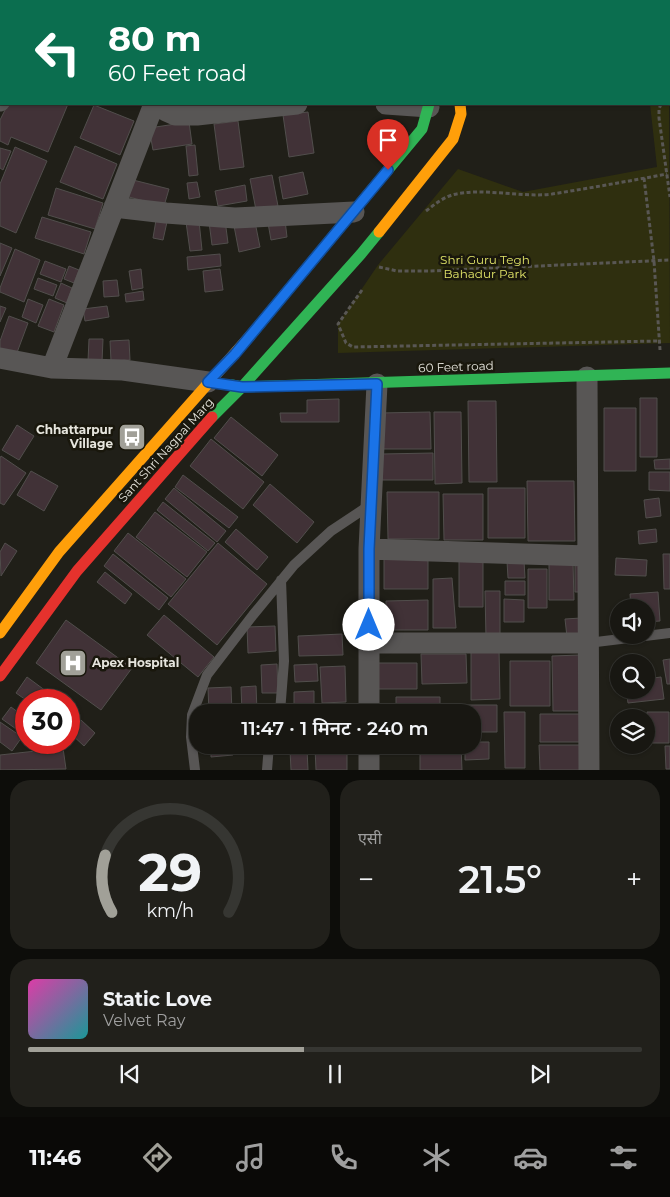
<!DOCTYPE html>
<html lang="hi">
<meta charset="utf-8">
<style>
body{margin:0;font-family:Montserrat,"Noto Sans Devanagari",sans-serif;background:#21201b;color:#f1f3f6;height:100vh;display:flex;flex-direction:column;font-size:19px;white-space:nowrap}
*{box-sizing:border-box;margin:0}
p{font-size:16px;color:#9f9f9f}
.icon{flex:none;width:28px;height:28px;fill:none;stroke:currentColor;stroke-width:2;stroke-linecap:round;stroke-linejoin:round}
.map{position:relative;height:770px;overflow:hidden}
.side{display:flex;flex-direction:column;gap:10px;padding:10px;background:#0d0d0a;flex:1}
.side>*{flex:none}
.hud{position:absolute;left:0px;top:0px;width:670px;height:105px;box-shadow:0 1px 4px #0004,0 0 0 1px #363632;background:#0b6e4f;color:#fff;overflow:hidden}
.tools{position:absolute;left:610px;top:599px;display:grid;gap:10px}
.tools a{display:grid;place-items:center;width:45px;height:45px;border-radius:50%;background:#181712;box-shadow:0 1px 4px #0004,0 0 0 1px #363632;font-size:25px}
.speed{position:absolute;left:15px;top:689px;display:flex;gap:10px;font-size:25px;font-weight:700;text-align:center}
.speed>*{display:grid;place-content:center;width:65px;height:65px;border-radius:50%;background:#181712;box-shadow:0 1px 4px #0004,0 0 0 1px #363632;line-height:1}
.speed .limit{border:8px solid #d22;background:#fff;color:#111}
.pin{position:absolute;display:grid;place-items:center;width:42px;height:42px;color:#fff;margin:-51px -21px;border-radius:50% 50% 50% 0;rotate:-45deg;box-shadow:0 0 5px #0007}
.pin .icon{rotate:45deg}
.me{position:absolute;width:55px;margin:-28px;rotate:0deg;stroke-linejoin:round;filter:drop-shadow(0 0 4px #0008)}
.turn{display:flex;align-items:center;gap:18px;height:105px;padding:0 25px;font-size:22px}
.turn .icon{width:65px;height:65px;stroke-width:2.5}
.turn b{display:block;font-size:35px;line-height:42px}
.big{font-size:38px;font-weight:600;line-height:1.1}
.side .tile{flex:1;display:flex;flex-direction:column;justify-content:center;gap:8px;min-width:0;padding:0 18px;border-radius:20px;background:#21201b}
.side .dial{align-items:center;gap:0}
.dial svg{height:130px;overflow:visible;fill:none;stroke:#363632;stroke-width:7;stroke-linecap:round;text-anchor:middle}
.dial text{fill:#f1f3f6;stroke:none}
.song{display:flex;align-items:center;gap:15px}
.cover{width:60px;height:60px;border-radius:8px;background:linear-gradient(135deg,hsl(320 70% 55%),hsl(180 70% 35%))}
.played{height:5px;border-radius:2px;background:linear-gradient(90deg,#a1a098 45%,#363632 45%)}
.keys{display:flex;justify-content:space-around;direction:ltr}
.heat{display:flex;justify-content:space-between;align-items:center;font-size:28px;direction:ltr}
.side .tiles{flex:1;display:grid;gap:10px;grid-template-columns:1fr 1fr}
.tile:last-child{grid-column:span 2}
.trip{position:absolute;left:189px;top:704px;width:292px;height:50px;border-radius:20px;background:#181712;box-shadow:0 1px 4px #0004,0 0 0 1px #363632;font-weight:600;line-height:50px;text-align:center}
.tab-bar{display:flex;height:80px;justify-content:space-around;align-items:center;background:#0a0907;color:#9f9f9f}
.tab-bar .icon{width:35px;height:35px}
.tab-bar .selected{color:#a1a098}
.tab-bar b{font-size:22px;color:#f1f3f6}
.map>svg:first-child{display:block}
.green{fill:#2f2f0f}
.building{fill:#413237;stroke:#514e4c}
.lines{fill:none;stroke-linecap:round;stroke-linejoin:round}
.path{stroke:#595754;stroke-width:3;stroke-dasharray:4 2.5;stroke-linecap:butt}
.lane{stroke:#585655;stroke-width:10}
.street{stroke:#585655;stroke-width:21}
.fast{stroke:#30b455;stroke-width:11}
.slow{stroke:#ff9f0a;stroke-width:11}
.jam{stroke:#e5322d;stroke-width:11}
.route-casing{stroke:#114b97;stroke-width:12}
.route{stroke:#1a73e8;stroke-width:9}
.labels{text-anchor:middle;stroke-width:5;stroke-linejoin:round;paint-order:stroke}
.park-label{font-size:12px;fill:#e1e468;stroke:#19170c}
.street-label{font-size:12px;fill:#e6e5dd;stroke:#19170c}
.poi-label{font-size:12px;font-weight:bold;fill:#e6e5dd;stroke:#19170c;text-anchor:end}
</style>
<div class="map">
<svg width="670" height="770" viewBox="0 0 670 770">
<rect width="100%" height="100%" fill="#201f18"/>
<path class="green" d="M669,85L670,343L338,353V324L378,265L458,169L523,192L657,167L650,104H669Z"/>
<path class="building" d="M10,0H52L9,1Z
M54,0H86L54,1Z
M8,104H68L48,152L11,137L8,145L0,141V120Z
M94,105L134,121L120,155L80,138Z
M308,112L314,153L289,157L283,115Z
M238,121L244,167L220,170L214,124Z
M189,122L192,144L153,150L149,128Z
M195,145L198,175L189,176L186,146Z
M75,146L117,164L103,199L60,182Z
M15,147L47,161L16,233L0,226V184Z
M0,148L11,151L3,170L0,168Z
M303,172L308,194L283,199L279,177Z
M272,175L278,206L256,210L250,179Z
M129,179L169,189L164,206L125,196Z
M197,182L200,197L189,199L187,183Z
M245,185L247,201L218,206L215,191Z
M56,188L103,203L95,229L48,215Z
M42,217L91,232L84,254L35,238Z
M156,220L167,222L163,240L153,238Z
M225,220L228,243L212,245L209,222Z
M285,220L287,237L271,240L268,223Z
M199,221L202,250L190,251L186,222Z
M255,222L260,247L239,252L234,226Z
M0,243L12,248L0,276Z
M15,249L40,260L24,302L0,292V288Z
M220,254L221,266L188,270L187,257Z
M45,261L66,269L61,282L40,274Z
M69,266L79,270L74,283L64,279Z
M141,269L143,288L132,290L129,271Z
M220,269L223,290L205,292L203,271Z
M38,278L57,285L53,296L34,289Z
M117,280L119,296L104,297L103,281Z
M61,283L72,288L67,303L55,298Z
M143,291L144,300L126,302L125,294Z
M28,299L43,305L36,323L22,317Z
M49,299L64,305L54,332L38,326Z
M0,306L6,308L0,322Z
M107,306L109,317L85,321L83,309Z
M9,316L28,323L15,358L0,352V341Z
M89,339H103L102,362L88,361Z
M129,340L130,360L111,361L110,341Z
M640,398H657V457H640Z
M339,399V422H281L280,413H307V400Z
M468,401H496L497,482H469Z
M604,408H636V471H604Z
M430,412L431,449H380V413Z
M434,412H461L462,483L435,484Z
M231,417L278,455L262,476L214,438Z
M17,425L34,436L19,460L2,450Z
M211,439L264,482L243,509L190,466Z
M433,453V480H382V454Z
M1,456L26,473L4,505L0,503V458Z
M670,459V469H655L654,460Z
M31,471L58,486L44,511L17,495Z
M649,472H670V491L649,490Z
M183,475L238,517L229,528L175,487Z
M527,481H574L575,541H528Z
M270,484L314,522L297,543L253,505Z
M174,488L226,531L217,542L165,499Z
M488,488H525V538H488Z
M387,492H439V539H388Z
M443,494H483V540H444Z
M659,498L661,516L646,518L644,500Z
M163,502L215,543L208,551L157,510Z
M155,512L207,552L187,577L136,537Z
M236,529L268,557L257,570L225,542Z
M656,529L657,542L639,544L638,531Z
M128,533L186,579L171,597L114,551Z
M5,543L17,551L1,576L0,552Z
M218,543L267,584L217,645L168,604Z
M113,554L168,598L159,610L104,566Z
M663,554H670V589H664Z
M459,556H483V607H459Z
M384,557H428V589H384Z
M616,558L647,560L646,576L615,575Z
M507,561H524L525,578H508Z
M549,563H573L574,600H549Z
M575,563H585V592H575Z
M528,569H547V608H528Z
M105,572L132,594L125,604L97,582Z
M452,578L456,628H433V579Z
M505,581H525V595H505Z
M485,591H500V638H486Z
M658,592L660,621L646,622V608H631L630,594Z
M504,599L524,600V622H504Z
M428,600V630H386V601Z
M164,615L214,657L198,677L147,635Z
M581,618L582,636L567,637L565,619Z
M66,620L132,668L101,710L36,663Z
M275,626L276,651L248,653L247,627Z
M342,634L343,655L299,656L298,636Z
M471,649H499L500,699L471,700Z
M421,654H466L467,683L422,684Z
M580,655V711H553L552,656Z
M670,659V684H667L663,660Z
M510,661H550V706H510Z
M376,663H417V689H376Z
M277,664L278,693H262L261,665Z
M317,664L318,681L295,682L294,665Z
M345,666L346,702L322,703L320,667Z
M27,677L50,694L46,700H26L16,693Z
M661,677L664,699L628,703L626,690H646V679Z
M256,686L257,711L242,712L241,687Z
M231,687L232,712H209L208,688Z
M314,691V709H294V692Z
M396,697H440V712H396Z
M452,705H497V732H472V712H452Z
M11,707L26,718V736L2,719Z
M69,712L77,719L69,728Z
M504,712H525V768H505Z
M647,712H669V743H647Z
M540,714H582L583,742H540Z
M81,720L95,733L84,746L70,733Z
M0,722L22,737L12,751L0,742Z
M472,742H489V759L465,760V745H472Z
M211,745H233V755L211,757Z
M374,745H417V753H374Z
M420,745H461L462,770H420Z
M539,745H582V770H540Z
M619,745H640V750H619Z
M665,746H670V769H666Z
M347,747V770H316L315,748Z
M63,748L66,769L0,770V755Z
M307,749L308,770H291L290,750Z"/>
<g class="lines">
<path class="path" d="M669,99H670
M661,104L659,109V118L670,197
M644,178L654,261L660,350
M426,211C434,205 442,198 452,195C482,187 521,198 552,194C591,188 629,181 667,174
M379,267L397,271H429L670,260
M362,290L338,324L346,343L353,347L659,341"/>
<path class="lane" d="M588,643L670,633
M280,712L284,661L281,580
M195,770L191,737L192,715L207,675L253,615L294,565L331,531L370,505
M267,770L269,745"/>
<path class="street" d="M138,0V1
M0,101L1,99
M160,104L166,111L175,115H197L297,104
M386,104L429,107
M114,207L166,213L235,218L354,212
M0,358L52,368L123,370L208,382
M52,368L154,104
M587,377L589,770
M369,549L588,556
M370,643H588
M369,712V549L377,384
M369,770V745"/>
<path class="fast" d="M393,0V1
M433,0L434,1
M250,336L422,129L429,104
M232,385L242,387L670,373
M212,417L242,387L361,254L379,232"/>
<path class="slow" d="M379,232L453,139L461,114L460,104
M0,633L59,552L250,336"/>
<path class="jam" d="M0,676L77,571L212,417"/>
</g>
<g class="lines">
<g class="route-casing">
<path id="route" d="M369,625V549L377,384L242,387L208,382L235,354L388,170"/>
</g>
<use href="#route" class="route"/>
</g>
<defs>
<g id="bus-square" transform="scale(1.4375)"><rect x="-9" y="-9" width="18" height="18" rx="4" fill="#a1a098" stroke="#19170c"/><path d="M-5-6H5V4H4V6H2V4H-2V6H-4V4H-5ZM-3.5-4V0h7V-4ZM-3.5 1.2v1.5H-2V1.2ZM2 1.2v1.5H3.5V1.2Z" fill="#fff"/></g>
<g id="hospital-square" transform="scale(1.4375)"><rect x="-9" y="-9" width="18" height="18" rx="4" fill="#a1a098" stroke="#19170c"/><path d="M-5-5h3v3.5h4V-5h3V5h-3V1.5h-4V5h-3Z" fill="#fff"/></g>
</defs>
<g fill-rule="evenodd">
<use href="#bus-square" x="132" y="437"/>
<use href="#hospital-square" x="73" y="663"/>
</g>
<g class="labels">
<g class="park-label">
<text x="485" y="264">Shri Guru Tegh<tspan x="485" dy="14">Bahadur Park</tspan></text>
</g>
<g class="street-label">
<text transform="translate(456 367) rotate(-2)" y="4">60 Feet road</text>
<text transform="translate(166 450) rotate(-48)" y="4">Sant Shri Nagpal Marg</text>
</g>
<g class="poi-label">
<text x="113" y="434">Chhattarpur<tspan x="113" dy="14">Village</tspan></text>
<text x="92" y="667" text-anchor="start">Apex Hospital</text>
</g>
</g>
</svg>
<div class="tools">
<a><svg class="icon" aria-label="sound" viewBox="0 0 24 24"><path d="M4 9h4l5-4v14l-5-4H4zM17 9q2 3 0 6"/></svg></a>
<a><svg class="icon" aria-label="search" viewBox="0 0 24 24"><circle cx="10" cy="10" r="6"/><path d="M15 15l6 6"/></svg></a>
<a><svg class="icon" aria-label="layers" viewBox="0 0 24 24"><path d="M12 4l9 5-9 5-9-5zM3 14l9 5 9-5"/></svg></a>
</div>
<div class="speed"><div class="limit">30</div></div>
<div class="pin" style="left:388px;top:170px;background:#d93025"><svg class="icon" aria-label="arrive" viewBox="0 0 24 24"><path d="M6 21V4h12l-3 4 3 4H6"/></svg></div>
<svg class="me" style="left:369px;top:625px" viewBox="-20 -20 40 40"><circle r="19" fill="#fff"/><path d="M0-13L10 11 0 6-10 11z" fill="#1a73e8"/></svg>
<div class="trip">11:47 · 1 मिनट · 240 m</div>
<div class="hud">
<div class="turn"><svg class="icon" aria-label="left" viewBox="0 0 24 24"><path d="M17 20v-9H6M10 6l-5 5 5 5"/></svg><div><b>80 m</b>60 Feet road</div></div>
</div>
</div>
<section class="side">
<div class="tiles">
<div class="tile dial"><svg viewBox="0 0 100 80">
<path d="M14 69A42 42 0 1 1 86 69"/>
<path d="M14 69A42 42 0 0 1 10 34" stroke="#a1a098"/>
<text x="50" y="56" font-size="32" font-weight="700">29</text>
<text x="50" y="72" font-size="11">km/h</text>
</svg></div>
<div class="tile"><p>एसी</p>
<div class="heat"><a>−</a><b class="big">21.5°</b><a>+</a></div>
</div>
<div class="tile">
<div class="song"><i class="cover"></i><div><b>Static Love</b><p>Velvet Ray</p></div></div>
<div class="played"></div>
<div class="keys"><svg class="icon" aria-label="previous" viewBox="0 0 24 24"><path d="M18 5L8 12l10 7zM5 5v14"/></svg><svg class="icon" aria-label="pause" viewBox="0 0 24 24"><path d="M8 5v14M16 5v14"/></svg><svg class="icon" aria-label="next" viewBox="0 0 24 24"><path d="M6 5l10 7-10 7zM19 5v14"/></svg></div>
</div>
</div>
</section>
<nav class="tab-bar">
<b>11:46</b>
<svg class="icon selected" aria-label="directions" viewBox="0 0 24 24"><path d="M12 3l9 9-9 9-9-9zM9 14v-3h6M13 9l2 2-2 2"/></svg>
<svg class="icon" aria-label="music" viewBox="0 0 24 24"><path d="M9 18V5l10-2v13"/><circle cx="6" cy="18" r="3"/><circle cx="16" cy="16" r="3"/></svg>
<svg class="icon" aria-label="phone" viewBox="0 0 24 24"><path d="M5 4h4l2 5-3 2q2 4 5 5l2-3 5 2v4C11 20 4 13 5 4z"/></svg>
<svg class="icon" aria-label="climate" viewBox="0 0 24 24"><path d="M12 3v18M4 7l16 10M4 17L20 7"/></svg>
<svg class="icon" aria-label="car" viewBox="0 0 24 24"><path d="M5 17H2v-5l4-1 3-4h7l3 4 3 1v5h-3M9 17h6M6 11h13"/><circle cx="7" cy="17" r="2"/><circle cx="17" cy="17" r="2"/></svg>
<svg class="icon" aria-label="filters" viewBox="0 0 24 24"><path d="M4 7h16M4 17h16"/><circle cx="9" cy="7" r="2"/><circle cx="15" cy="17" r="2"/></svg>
</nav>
